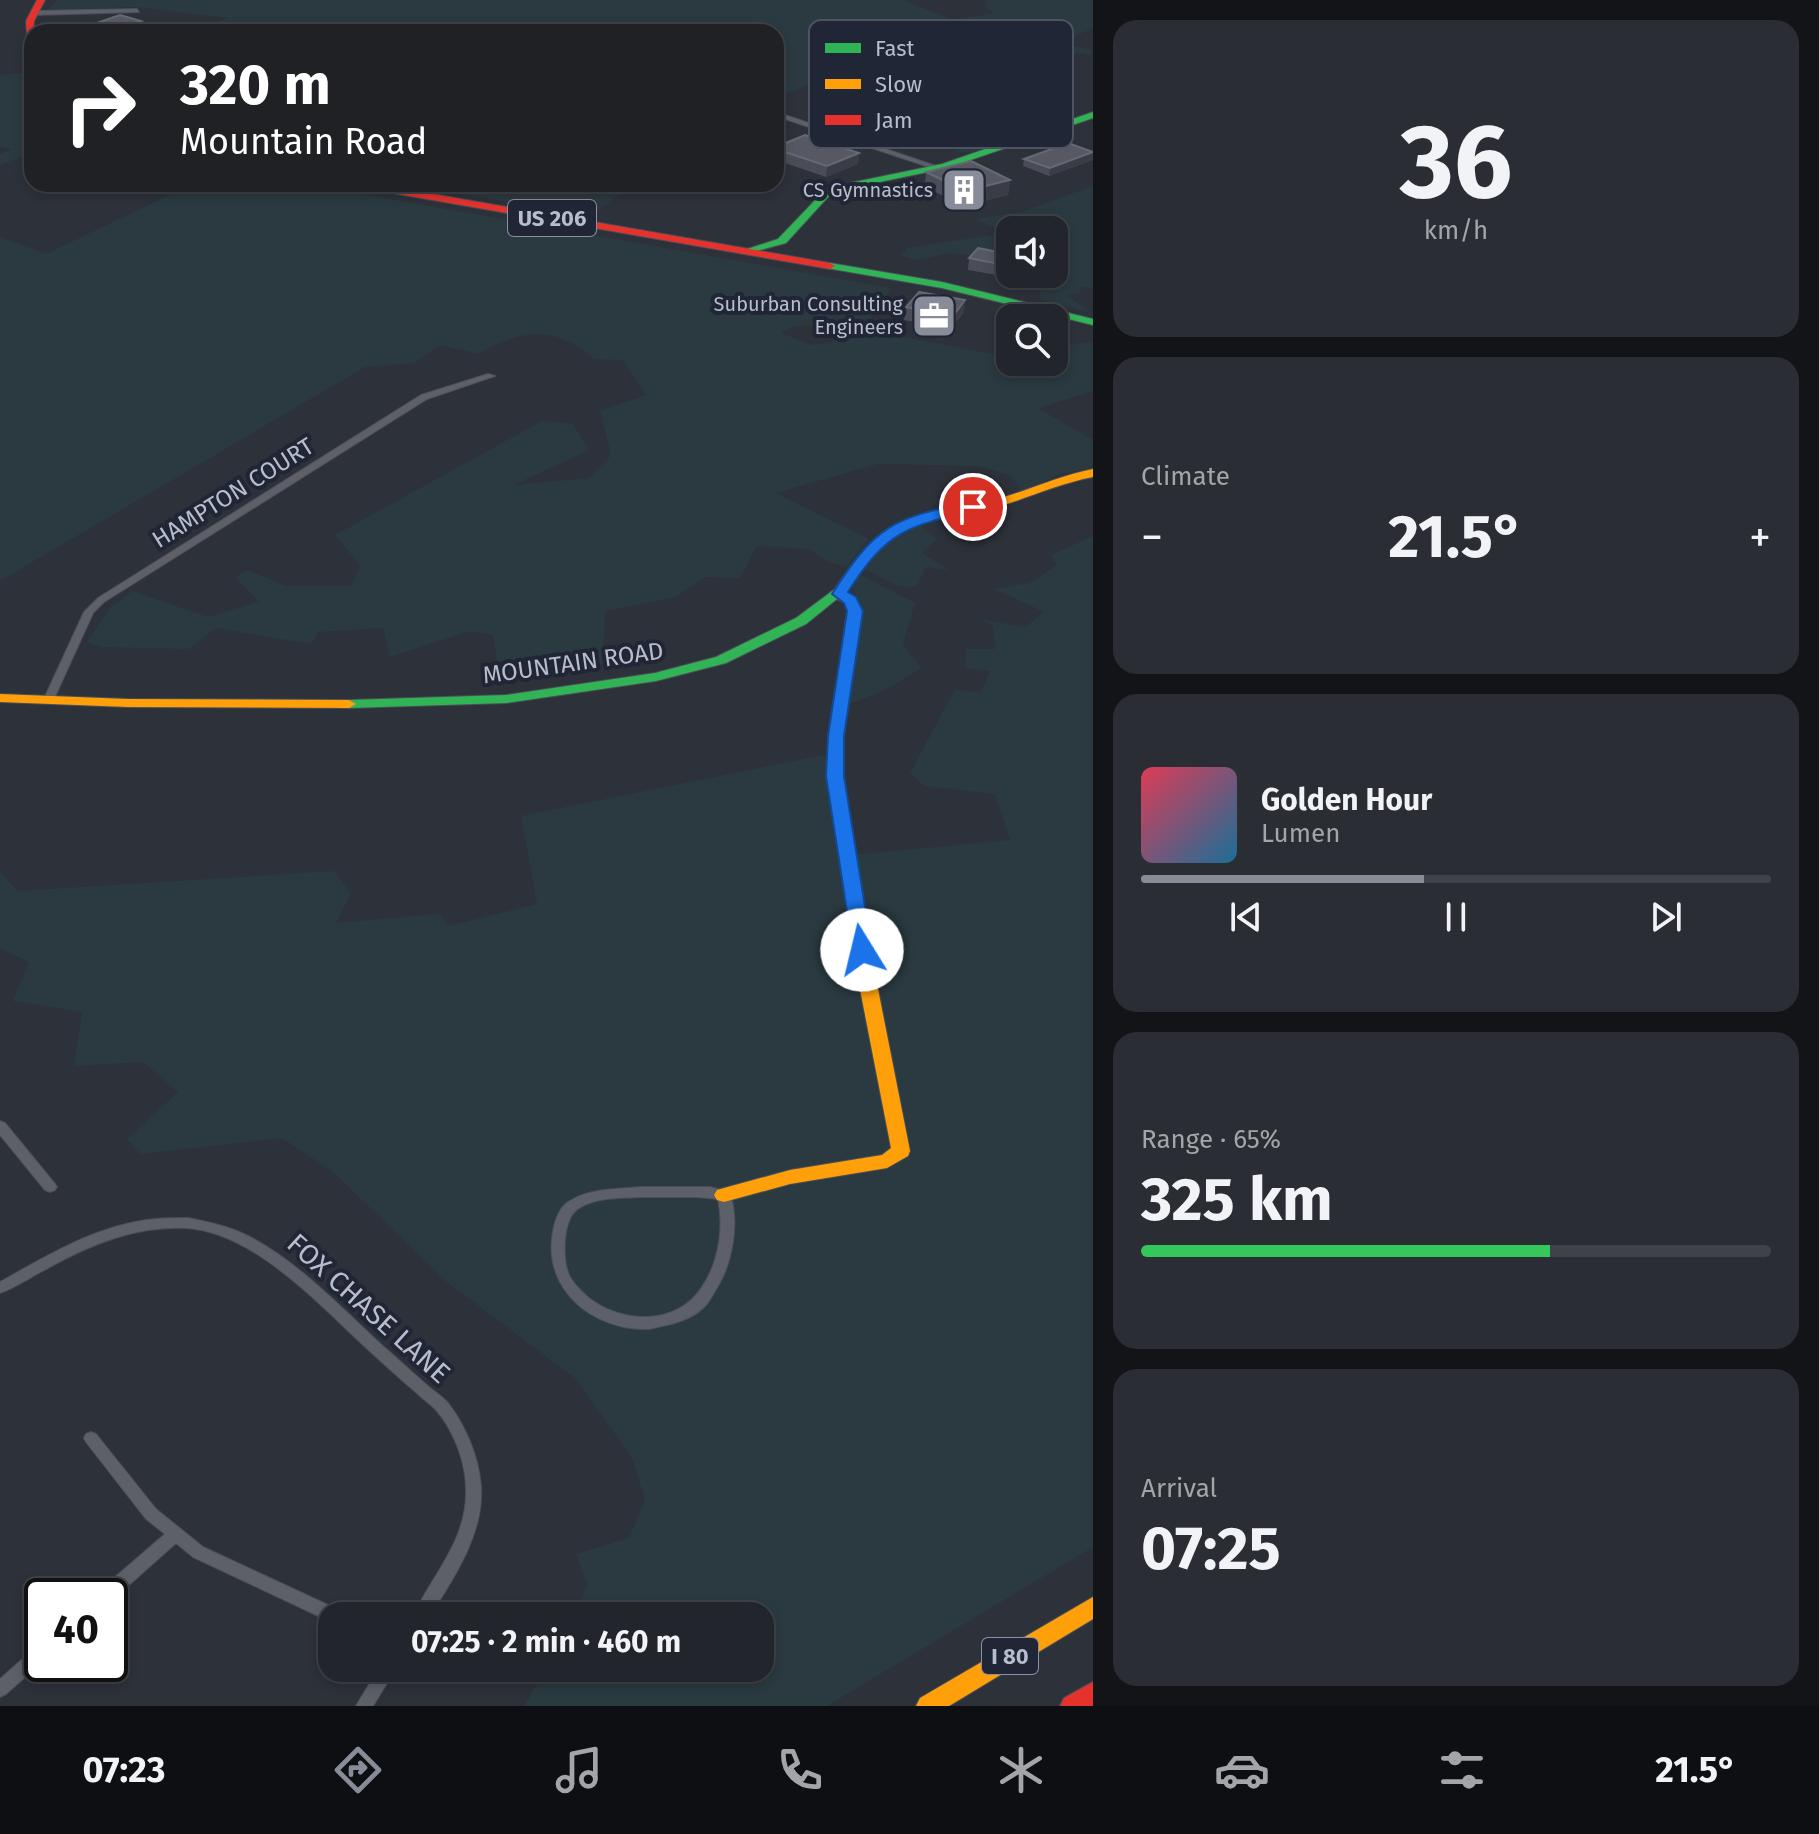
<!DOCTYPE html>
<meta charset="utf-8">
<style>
body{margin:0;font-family:"Fira Sans",sans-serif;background:#2a2d34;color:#f1f3f6;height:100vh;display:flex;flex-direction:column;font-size:30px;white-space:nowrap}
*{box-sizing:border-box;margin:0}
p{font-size:26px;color:#a2a5a9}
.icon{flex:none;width:44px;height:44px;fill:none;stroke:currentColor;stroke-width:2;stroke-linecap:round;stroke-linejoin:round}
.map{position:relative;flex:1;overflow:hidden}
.panel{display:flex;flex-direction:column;gap:20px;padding:20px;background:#131418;width:726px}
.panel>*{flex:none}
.guide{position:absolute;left:24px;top:24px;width:760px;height:168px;border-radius:24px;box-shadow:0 4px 12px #0003,0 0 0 2px #3f4248;background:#202124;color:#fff;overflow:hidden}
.tools{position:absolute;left:996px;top:216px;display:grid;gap:16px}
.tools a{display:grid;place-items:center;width:72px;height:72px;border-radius:16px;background:#22252c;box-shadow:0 4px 12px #0003,0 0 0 2px #3f4248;font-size:40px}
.speed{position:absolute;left:24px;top:1578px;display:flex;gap:16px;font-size:40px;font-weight:700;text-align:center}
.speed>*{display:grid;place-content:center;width:104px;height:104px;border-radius:50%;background:#22252c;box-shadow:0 4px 12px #0003,0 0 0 2px #3f4248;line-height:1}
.speed .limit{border:4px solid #111;border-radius:12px;background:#fff;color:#111}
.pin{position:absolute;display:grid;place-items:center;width:68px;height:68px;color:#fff;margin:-34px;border:4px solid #fff;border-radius:50%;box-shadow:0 2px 8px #0007}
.me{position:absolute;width:88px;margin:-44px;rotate:351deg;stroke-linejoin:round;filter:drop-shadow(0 0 6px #0008)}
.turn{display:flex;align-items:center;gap:28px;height:168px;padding:0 24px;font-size:36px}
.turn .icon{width:104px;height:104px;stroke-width:2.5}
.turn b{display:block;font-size:56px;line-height:68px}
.big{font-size:60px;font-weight:700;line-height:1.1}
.panel .tile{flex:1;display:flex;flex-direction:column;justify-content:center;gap:12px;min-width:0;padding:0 28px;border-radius:24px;background:#2a2d34}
.panel .dial{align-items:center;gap:0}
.dial b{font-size:104px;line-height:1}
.song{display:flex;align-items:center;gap:24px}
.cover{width:96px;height:96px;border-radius:12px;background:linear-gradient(135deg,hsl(350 70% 55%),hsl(200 70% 35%))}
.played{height:8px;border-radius:4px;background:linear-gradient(90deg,#878c98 45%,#3f4248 45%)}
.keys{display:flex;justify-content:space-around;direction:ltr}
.heat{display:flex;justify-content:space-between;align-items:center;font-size:44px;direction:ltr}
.charge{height:12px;border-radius:6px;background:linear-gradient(90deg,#34c759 65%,#3f4248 0)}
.trip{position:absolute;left:318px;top:1602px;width:456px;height:80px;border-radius:24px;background:#22252c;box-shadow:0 4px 12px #0003,0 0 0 2px #3f4248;font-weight:700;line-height:80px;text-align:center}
.tabs{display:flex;height:128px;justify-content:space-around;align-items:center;background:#0e0f12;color:#a2a5a9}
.tabs .icon{width:56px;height:56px}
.tabs .on{color:#878c98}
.tabs b{font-size:36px;color:#f1f3f6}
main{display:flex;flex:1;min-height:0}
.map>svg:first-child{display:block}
.green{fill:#2a3a40}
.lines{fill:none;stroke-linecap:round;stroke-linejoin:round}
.street-casing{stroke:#4b4e57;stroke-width:2}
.fast-casing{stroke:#4b4e57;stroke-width:2}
.slow-casing{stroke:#4b4e57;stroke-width:2}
.jam-casing{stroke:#4b4e57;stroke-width:2}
.street{fill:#5d6068;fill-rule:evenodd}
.fast{fill:#30b455;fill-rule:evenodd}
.slow{fill:#ff9f0a;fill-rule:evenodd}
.jam{fill:#e5322d;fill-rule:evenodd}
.wall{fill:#4a4d57}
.shaded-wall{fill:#3a3d46}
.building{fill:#565963;stroke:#656974;stroke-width:2}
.route{fill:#1a73e8;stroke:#114b97;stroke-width:2}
.labels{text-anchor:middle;stroke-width:8;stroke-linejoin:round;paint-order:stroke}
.far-poi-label{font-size:20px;fill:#b8bdcb;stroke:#202636;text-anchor:end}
.shield{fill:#202636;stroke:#8a909e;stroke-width:2}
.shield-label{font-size:22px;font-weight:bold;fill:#b8bdcb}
.street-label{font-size:24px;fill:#b8bdcb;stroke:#202636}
.near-street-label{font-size:28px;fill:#b8bdcb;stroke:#202636}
.key{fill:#202636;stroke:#4e5363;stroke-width:2}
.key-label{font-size:22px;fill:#b8bdcb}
</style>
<main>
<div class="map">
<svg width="1093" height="1706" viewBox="0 0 1093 1706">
<rect width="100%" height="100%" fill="#2d313a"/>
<path class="green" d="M57,0H903L953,20L994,13L984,6L987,0H1093V28L1061,43L1091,50L1093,55L1073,53L1026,67L984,50L972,52L914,42L776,98V32H187L228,18L136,7L48,10Z
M27,72L32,78V153L0,165V154L12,149L0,147V75Z
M998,125L1023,135L970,153L957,152L960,149L941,142L979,137L987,129L996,131L989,128Z
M174,184H306L891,288L866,324L794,326L781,333L812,345L883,333L998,355L1010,354V362H1054V347L1093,342V391L1038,408L1093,440V467L1060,474L1023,492L1010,475L978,466L878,464L776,493L869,539L847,567L828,562L809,549L757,546L740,578L705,577L676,597L605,611L603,664L545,674H499L493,635L471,631L390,657L383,628L318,632L311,644L216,628L189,649L102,647L87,642L109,609L132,591L208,617L259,601L235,577L247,570L286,586H352L360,565L335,535L542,421L573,424L589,450L514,485L589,478L611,455L600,411L646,395L623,360L594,359C557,325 520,329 479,354L440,345L414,363L365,367L0,581V237L46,254L184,188Z
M397,184H634L591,215Z
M1093,186V289L1081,286L1079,293L1067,295L1093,314L1041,299L1036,274H1054V230H1010V260L950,253L917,260L901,256L907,248L992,235L998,229L974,219L1024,211Z
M917,522L937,539L922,553L949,570L925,567L919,583L911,588L895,585L865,569L886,543Z
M1093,536V1547L827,1706H524L547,1668H760V1616H575L587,1584L576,1554L629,1538L645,1500L632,1458L576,1379L447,1282L332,1171L282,1138L140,1154L127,1139L178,1092L143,1062L74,1066L82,1012L13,1001L29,962L0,948V872L18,891L334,871L351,893L336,923L439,914L449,926L537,904L521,816L838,752L851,855L1010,840L995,794L924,786L910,773L955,689L981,693L990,671L965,668L966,649H995L993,626L979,619L1025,627L1044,612L994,589L1030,583L1057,565L1051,555Z
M861,575L915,603L903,644L921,668L885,690L849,704L863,613L852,586Z"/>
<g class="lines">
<g class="street-casing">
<path id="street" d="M137,9L139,12L34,15L31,13L34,11Z
M776,112L939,167L940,168L935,169L776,116Z
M488,374L495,376L427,399L104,602L93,613L53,701L52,703H44L43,701L84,612L98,598L421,395Z
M0,1121L5,1123L55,1184L57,1187L55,1190L50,1192L45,1190L0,1135Z
M641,1187H710L729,1192C740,1218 733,1261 718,1286C714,1292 710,1301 705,1306C696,1316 680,1322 667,1325C661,1326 655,1328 649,1329C594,1331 542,1290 553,1232C555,1220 559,1207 570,1201C590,1188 619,1189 641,1187ZM641,1197H697L718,1199C724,1228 719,1262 702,1287C677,1326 622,1324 589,1298C580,1290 570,1281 567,1269C564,1259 564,1242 566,1232C568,1222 571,1212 581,1207C598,1197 622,1198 641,1197Z
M188,1218C208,1222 228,1226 246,1235C297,1260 342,1309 384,1347C399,1360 414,1374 429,1387C435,1392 443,1397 448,1403C466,1426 479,1458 481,1487C484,1534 453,1579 430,1616H413C433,1574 468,1539 466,1489C466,1463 454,1431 437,1411C432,1405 424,1400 419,1395C403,1381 388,1368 373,1354C323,1309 256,1232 186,1228C136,1226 91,1244 48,1268C32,1276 17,1287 0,1293V1282C50,1254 99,1224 156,1219C167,1218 177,1218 188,1218Z
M91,1432L96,1434L156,1509L203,1547L341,1611L343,1616H332V1622L329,1621L193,1557L176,1543L111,1601L110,1596H97L99,1591L165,1534L146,1519L86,1442L84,1438L86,1434Z
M42,1645V1662L6,1694L0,1697V1679L36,1647Z
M379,1668H396L373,1706H356Z"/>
</g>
<g class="fast-casing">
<path id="fast" d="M1093,112V118L947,168L841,190L828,197L786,243L746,254L741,251L778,239L822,193L835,186L942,164Z
M830,263L942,282L1093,319V325L942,288L826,268V264Z
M843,583L850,587L845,592L856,598L862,611L843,736V776L876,979L867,985L858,979L827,776L829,736L848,611L845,603L837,599L806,624L726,663L656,681L506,703L349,708L342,704L349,700L506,695L655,673L716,657L796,618Z"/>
</g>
<g class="slow-casing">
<path id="slow" d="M1093,469V477C1056,484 1022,501 986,510C959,517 927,517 902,531C879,545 863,568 848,590L843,591L836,587C848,570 860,553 875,539C909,508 962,509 1004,497C1034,488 1062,475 1093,469Z
M0,694L128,699L349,700L356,704L349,708L128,707L0,702Z
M867,973L876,979L910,1151L908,1156L887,1168L790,1184L724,1202L717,1200L714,1195L717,1190L724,1188L790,1170L882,1155L891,1148L858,979Z
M1093,1597V1619L949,1706H916L920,1698Z"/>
</g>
<g class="jam-casing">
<path id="jam" d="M37,0H45L34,21L32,52L28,49L26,21Z
M353,184H375L830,263L835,266L830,269L358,187Z
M1093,1682V1706H1060L1064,1698Z"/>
</g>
<use href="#street" class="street"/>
<use href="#fast" class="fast"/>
<use href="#slow" class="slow"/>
<use href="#jam" class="jam"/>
</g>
<path class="wall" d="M94,24L142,28L129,32H99L94,31Z
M950,70L885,98L851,88L852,77Z
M943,124L982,125L981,133L962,139L942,132Z
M776,147L859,153L858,164L826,177L776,160Z
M1024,159L1093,160L1049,176L1023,166Z
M926,172L1010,180L1008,195L964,206L925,187Z
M1008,254L1006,266L997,275L968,270L969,258Z
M906,307L964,312L951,328L904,320Z"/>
<path class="shaded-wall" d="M141,21L142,28L129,32H115V30Z
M951,60L950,70L885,98L886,87Z
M982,125L981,133L962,139L963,132Z
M1093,152V160L1049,176L1050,168Z
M859,153L858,164L826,177L827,166Z
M1010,180L1008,195L964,206L965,191Z
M1008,254L1006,266L997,275L999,264Z
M965,300L964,312L951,328L953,316Z"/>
<path class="building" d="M120,15L141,21L115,30L94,24Z
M805,135L859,153L827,166L776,149V147Z
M1068,143L1093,152L1050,168L1024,159Z
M971,161L1010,180L965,191L926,172Z
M978,248L1008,254L999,264L969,258Z
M919,292L965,300L953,316L906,307Z"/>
<path class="route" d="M973,502L978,504V510C908,526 888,529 848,592L856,597L863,611L844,736V776L872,950L862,957L853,950L826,776L828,736L847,611L844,603L832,594C875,526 893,517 973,502Z"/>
<defs>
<g id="building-square" transform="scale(2.3)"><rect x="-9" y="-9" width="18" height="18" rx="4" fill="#878c98" stroke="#202636"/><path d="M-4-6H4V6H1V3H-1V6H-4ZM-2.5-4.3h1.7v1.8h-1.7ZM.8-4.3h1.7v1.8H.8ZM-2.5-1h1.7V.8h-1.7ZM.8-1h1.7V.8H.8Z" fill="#fff"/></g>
<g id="office-square" transform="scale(2.3)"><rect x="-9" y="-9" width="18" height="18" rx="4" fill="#878c98" stroke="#202636"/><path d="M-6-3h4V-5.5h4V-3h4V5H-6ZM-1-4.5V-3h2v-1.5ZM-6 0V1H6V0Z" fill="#fff"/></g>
</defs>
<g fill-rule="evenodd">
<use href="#building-square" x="964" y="190"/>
<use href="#office-square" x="934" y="316"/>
</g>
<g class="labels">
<g class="far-poi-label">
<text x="933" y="197">CS Gymnastics</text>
<text x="903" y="311">Suburban Consulting<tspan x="903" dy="23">Engineers</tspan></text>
</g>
<g class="shield">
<rect x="508" y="200" width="88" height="36" rx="6"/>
<rect x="982" y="1638" width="56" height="36" rx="6"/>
</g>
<g class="shield-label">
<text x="552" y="226">US 206</text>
<text x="1010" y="1664">I 80</text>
</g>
<g class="street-label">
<text transform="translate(233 493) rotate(-32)" y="8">HAMPTON COURT</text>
<text transform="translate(573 663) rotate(-8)" y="8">MOUNTAIN ROAD</text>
</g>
<g class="near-street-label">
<text transform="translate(369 1308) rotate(42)" y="10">FOX CHASE LANE</text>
</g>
</g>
<rect x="809" y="20" width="264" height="128" rx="12" class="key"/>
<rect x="825" y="43" width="36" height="10" fill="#30b455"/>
<rect x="825" y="79" width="36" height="10" fill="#ff9f0a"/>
<rect x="825" y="115" width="36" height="10" fill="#e5322d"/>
<g class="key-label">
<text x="875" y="56">Fast</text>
<text x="875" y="92">Slow</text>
<text x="875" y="128">Jam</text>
</g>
</svg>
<div class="tools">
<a><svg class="icon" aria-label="sound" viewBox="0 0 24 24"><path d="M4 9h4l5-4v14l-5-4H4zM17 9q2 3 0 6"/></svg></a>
<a><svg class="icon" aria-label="search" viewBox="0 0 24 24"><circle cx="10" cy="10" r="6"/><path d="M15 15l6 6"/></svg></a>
</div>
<div class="speed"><div class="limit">40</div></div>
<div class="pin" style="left:973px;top:507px;background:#d93025"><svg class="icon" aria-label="arrive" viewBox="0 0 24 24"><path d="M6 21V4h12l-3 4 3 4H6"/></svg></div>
<svg class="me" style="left:862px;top:950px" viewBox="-20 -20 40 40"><circle r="19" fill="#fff"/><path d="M0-13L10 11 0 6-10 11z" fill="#1a73e8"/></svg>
<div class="trip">07:25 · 2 min · 460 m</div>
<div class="guide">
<div class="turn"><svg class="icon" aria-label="right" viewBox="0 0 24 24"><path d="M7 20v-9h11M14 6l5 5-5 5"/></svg><div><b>320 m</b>Mountain Road</div></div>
</div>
</div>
<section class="panel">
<div class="tile dial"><b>36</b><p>km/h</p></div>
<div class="tile"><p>Climate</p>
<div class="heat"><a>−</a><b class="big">21.5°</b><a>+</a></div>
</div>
<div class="tile">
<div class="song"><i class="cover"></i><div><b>Golden Hour</b><p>Lumen</p></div></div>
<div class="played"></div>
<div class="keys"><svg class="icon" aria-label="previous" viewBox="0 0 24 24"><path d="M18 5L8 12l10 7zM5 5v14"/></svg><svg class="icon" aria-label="pause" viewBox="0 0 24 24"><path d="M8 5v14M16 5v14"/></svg><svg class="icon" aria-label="next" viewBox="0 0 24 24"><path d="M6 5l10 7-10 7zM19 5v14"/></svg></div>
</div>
<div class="tile"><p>Range · 65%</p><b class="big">325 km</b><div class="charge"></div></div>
<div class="tile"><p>Arrival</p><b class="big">07:25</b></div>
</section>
</main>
<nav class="tabs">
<b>07:23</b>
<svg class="icon on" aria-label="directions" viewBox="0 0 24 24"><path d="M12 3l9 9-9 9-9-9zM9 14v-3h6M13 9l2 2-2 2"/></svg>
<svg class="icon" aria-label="music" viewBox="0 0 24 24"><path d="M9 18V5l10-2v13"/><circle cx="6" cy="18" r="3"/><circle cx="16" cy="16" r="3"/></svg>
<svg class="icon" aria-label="phone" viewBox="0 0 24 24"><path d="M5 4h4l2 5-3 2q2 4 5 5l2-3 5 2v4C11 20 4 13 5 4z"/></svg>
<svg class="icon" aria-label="climate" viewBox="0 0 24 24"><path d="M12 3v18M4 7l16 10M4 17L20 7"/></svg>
<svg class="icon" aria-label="car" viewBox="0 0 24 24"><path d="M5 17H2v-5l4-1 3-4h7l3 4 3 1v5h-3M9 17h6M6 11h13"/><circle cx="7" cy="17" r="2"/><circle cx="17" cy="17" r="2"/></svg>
<svg class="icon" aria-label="filters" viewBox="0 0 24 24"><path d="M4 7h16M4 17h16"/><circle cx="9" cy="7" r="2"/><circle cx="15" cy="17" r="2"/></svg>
<b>21.5°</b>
</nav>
